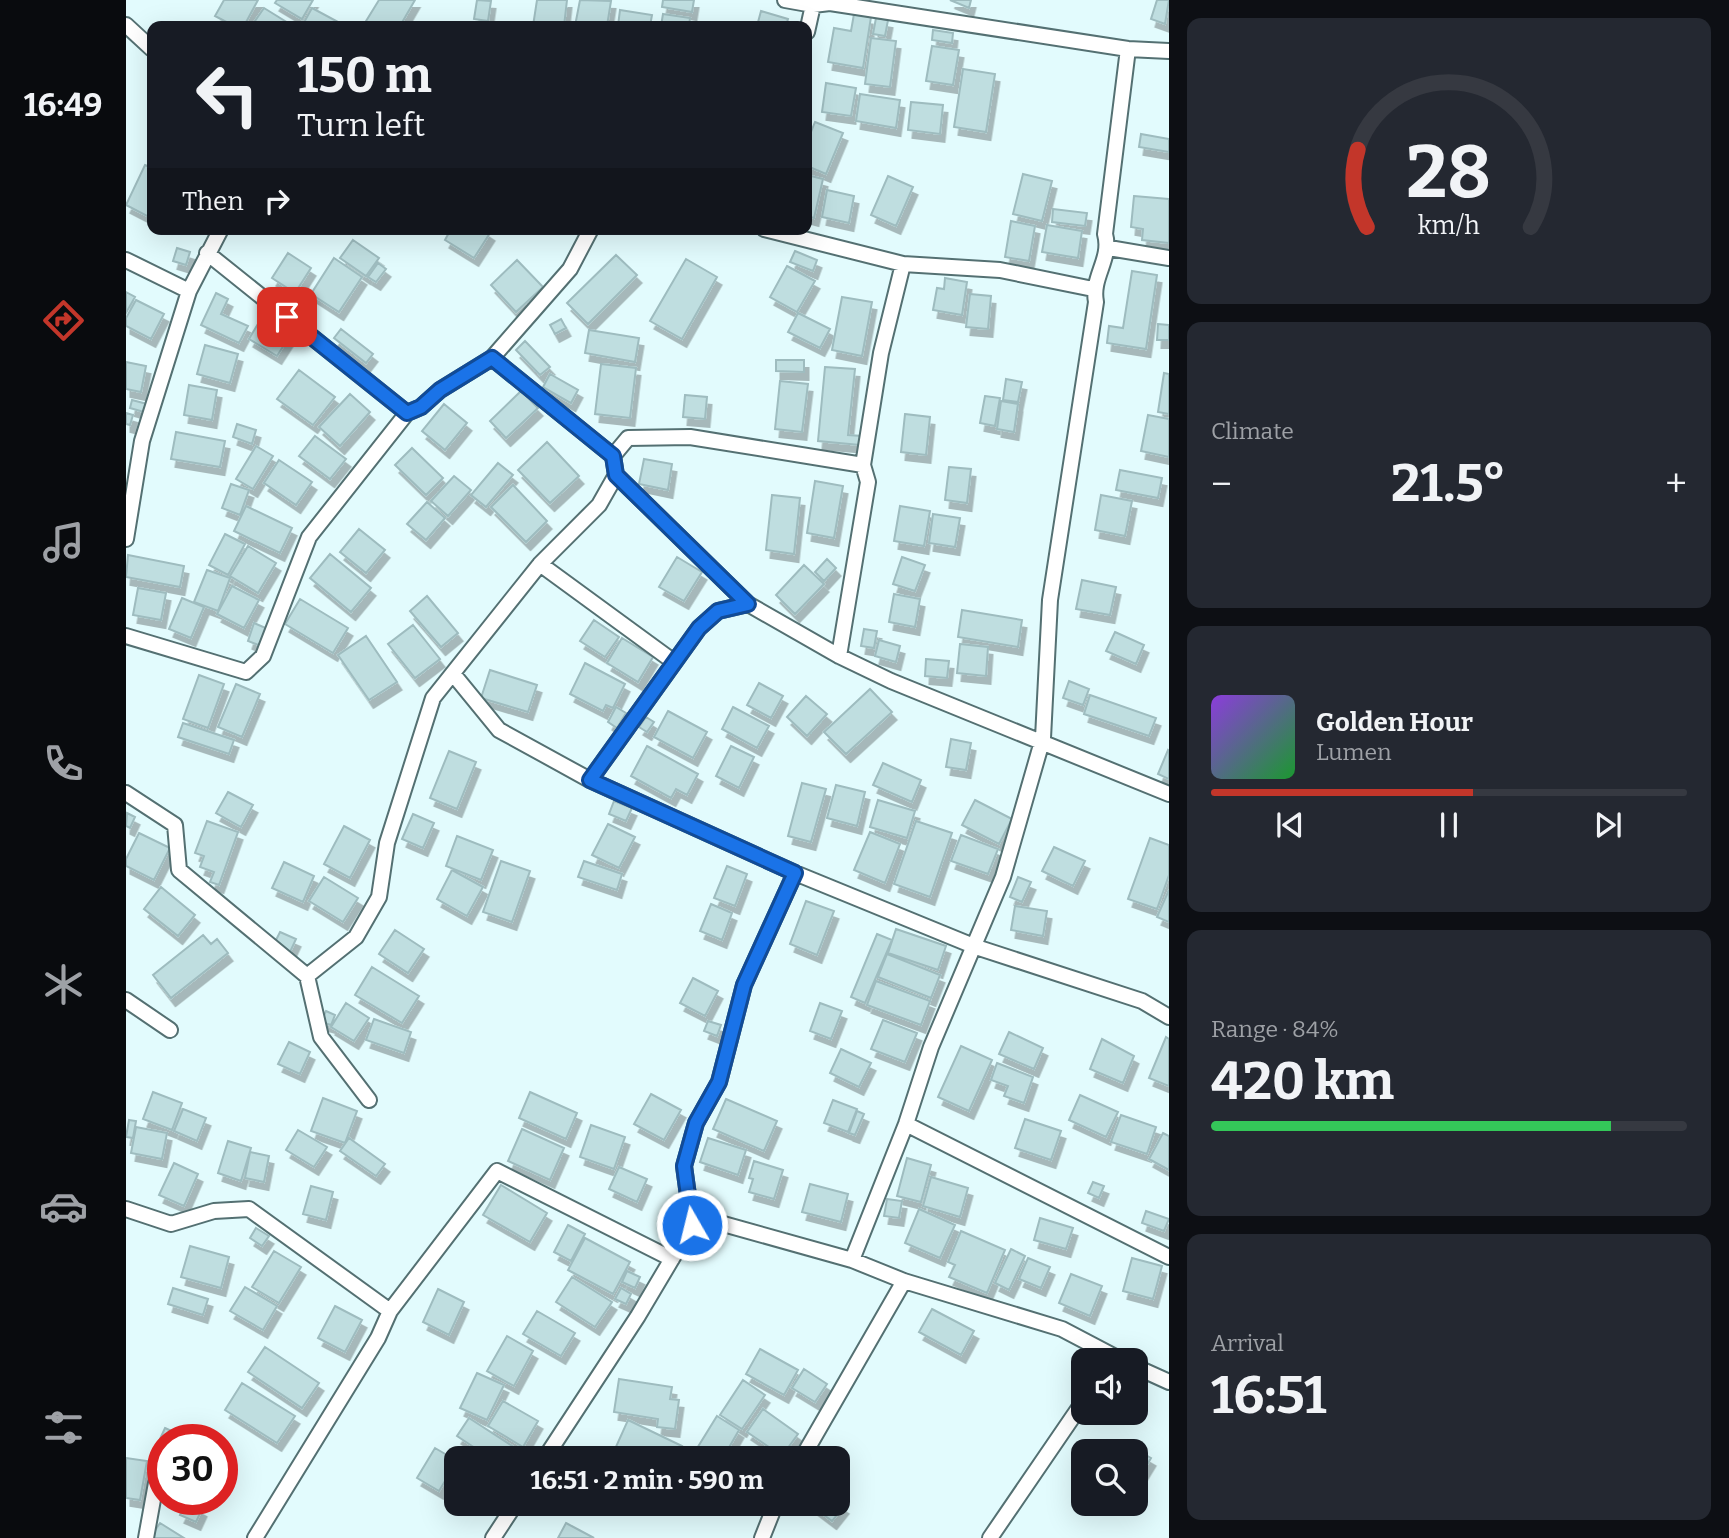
<!DOCTYPE html>
<meta charset="utf-8">
<style>
body{margin:0;font-family:Bitter,serif;background:#242831;color:#f1f3f6;height:100vh;display:flex;flex-direction:column;font-size:26px;white-space:nowrap}
*{box-sizing:border-box;margin:0}
p{font-size:23px;color:#9ea1a6}
.icon{flex:none;width:38px;height:38px;fill:none;stroke:currentColor;stroke-width:2;stroke-linecap:round;stroke-linejoin:round}
.map{position:relative;flex:1;overflow:hidden}
.side{display:flex;flex-direction:column;gap:18px;padding:18px;background:#0d0f14;width:560px}
.side>*{flex:none}
.top-card{position:absolute;left:21px;top:21px;width:665px;height:214px;border-radius:14px;box-shadow:0 7px 28px #0002;background:#171b24;color:#f1f3f6;overflow:hidden}
.buttons{position:absolute;left:945px;top:1348px;display:grid;gap:14px}
.buttons a{display:grid;place-items:center;width:77px;height:77px;border-radius:14px;background:#171b24;box-shadow:0 7px 28px #0002;font-size:35px}
.speed{position:absolute;left:21px;top:1424px;display:flex;gap:14px;font-size:35px;font-weight:700;text-align:center}
.speed>*{display:grid;place-content:center;width:91px;height:91px;border-radius:50%;background:#171b24;box-shadow:0 7px 28px #0002;line-height:1}
.speed .limit{border:10px solid #d22;background:#fff;color:#111}
.pin{position:absolute;display:grid;place-items:center;width:60px;height:60px;color:#fff;margin:-30px;border-radius:14px;box-shadow:0 4px 10px #0006}
.me{position:absolute;width:77px;margin:-38px;rotate:352deg;stroke-linejoin:round;filter:drop-shadow(0 0 5px #0008)}
.turn{display:flex;align-items:center;gap:24px;height:147px;padding:0 35px;font-size:32px}
.turn .icon{width:91px;height:91px;stroke-width:2.5}
.turn b{display:block;font-size:49px;line-height:60px}
.then{display:flex;align-items:center;height:66px;padding:0 35px;background:#0003;gap:14px;font-size:26px}
.big{font-size:52px;font-weight:700;line-height:1.1}
.side .card{flex:1;display:flex;flex-direction:column;justify-content:center;gap:10px;min-width:0;padding:0 24px;border-radius:14px;background:#242831}
.side .dial{align-items:center;gap:0}
.dial svg{height:182px;overflow:visible;fill:none;stroke:#363941;stroke-width:7;stroke-linecap:round;text-anchor:middle}
.dial text{fill:#f1f3f6;stroke:none}
.song{display:flex;align-items:center;gap:21px}
.cover{width:84px;height:84px;border-radius:10px;background:linear-gradient(135deg,hsl(270 70% 55%),hsl(130 70% 35%))}
.played{height:7px;border-radius:4px;background:linear-gradient(90deg,#c3362a 55%,#363941 55%)}
.keys{display:flex;justify-content:space-around;direction:ltr}
.heat{display:flex;justify-content:space-between;align-items:center;font-size:38px;direction:ltr}
.charge{height:10px;border-radius:5px;background:linear-gradient(90deg,#34c759 84%,#363941 0)}
.trip{position:absolute;left:318px;top:1446px;width:406px;height:70px;border-radius:14px;background:#171b24;box-shadow:0 7px 28px #0002;font-weight:700;line-height:70px;text-align:center}
main{display:flex;flex:1;min-height:0}
.menu{display:flex;flex-direction:column;width:126px;justify-content:space-around;align-items:center;background:#090b0e;color:#9ea1a6}
.menu .icon{width:49px;height:49px}
.menu .active{color:#c3362a}
.menu b{font-size:32px;color:#f1f3f6}
.map>svg:first-child{display:block}
.building{fill:#bfdee0;stroke:#9ebcbf;stroke-width:2;filter:url(#shadow)}
.lines{fill:none;stroke-linecap:round;stroke-linejoin:round}
.street-casing{stroke:#547072;stroke-width:18}
.street{stroke:#fff;stroke-width:14}
.route-casing{stroke:#114b97;stroke-width:18}
.route{stroke:#1a73e8;stroke-width:12}
</style>
<main>
<nav class="menu">
<b>16:49</b>
<svg class="icon active" aria-label="directions" viewBox="0 0 24 24"><path d="M12 3l9 9-9 9-9-9zM9 14v-3h6M13 9l2 2-2 2"/></svg>
<svg class="icon" aria-label="music" viewBox="0 0 24 24"><path d="M9 18V5l10-2v13"/><circle cx="6" cy="18" r="3"/><circle cx="16" cy="16" r="3"/></svg>
<svg class="icon" aria-label="phone" viewBox="0 0 24 24"><path d="M5 4h4l2 5-3 2q2 4 5 5l2-3 5 2v4C11 20 4 13 5 4z"/></svg>
<svg class="icon" aria-label="climate" viewBox="0 0 24 24"><path d="M12 3v18M4 7l16 10M4 17L20 7"/></svg>
<svg class="icon" aria-label="car" viewBox="0 0 24 24"><path d="M5 17H2v-5l4-1 3-4h7l3 4 3 1v5h-3M9 17h6M6 11h13"/><circle cx="7" cy="17" r="2"/><circle cx="17" cy="17" r="2"/></svg>
<svg class="icon" aria-label="filters" viewBox="0 0 24 24"><path d="M4 7h16M4 17h16"/><circle cx="9" cy="7" r="2"/><circle cx="15" cy="17" r="2"/></svg>
</nav>
<div class="map">
<svg width="1043" height="1538" viewBox="0 0 1043 1538">
<defs>
<filter id="shadow"><feDropShadow dx="4.5" dy="8" stdDeviation="0" flood-color="#0004"/></filter>
</defs>
<rect width="100%" height="100%" fill="#e2fbfd"/>
<path class="building" d="M98,0H132L118,26H108L89,16Z
M151,0H187L176,19L149,3Z
M253,0H289L274,26H237Z
M351,0L365,1L362,21L348,19Z
M411,0H441L438,26H407Z
M454,0L485,1L481,26H449Z
M537,0H568L566,12L536,7Z
M824,0H845L843,8Z
M1031,0H1043L1039,24L1025,19Z
M138,8L167,26H137L129,21Z
M186,8L214,23L213,26H176Z
M494,10L526,15L524,26H492Z
M635,11L662,19L660,26H631Z
M537,14L564,18L563,26H535Z
M728,14L745,17L737,68L702,62L708,28L725,31Z
M750,18L762,20L759,36L747,34Z
M807,30L827,33L826,43L806,40Z
M745,38L770,41L764,87L739,84Z
M806,46L833,50L827,85L800,81Z
M837,69L869,74L860,132L828,127Z
M700,83L730,88L725,116L696,112Z
M734,94L774,100L770,128L730,121Z
M785,102L817,105L814,134L782,130Z
M689,122L717,133L700,174L681,166V142Z
M1015,134L1043,139V152L1013,147Z
M19,165L26,168V211L23,217L0,205Z
M897,174L926,181L916,221L887,214Z
M681,175L697,179L688,218L681,216Z
M762,176L787,187L770,226L745,215Z
M701,190L728,196L723,223L696,217Z
M1008,196L1043,199V243L1016,240L1017,229L1005,227Z
M927,209L961,213L959,226L926,222Z
M885,221L909,226L903,261L879,257Z
M921,225L956,231L952,258L916,252Z
M325,229H358L364,233L348,258L319,240Z
M227,240L253,258L240,276L214,258Z
M51,248L64,252L60,265L47,261Z
M669,251L691,260L687,271L664,262Z
M162,253L185,268L169,293L146,278Z
M490,255L511,275L462,324L441,303Z
M208,258L236,277L213,312L185,294Z
M560,259L591,277L556,339L524,321Z
M391,260L417,287L390,312L365,285Z
M252,263L260,269L250,282L242,277Z
M661,266L689,281L671,312L644,297Z
M1006,271L1031,275L1020,349L981,343L983,326L997,328Z
M819,278L841,282L836,315L807,310L811,288L818,289Z
M0,292L9,297L0,313Z
M90,293L102,299L95,314L122,326L113,343L75,325Z
M844,294L865,296L862,329L840,327Z
M716,297L746,302L736,356L706,350Z
M10,300L38,314L25,339L0,326V318Z
M672,313L704,329L694,348L662,332Z
M136,317L165,334L151,356L123,339Z
M435,319L440,328L429,334L424,325Z
M1032,324L1043,325V340H1031Z
M215,329L247,354L240,363L208,338Z
M463,330L513,338L509,362L459,353Z
M399,341L424,367L414,375L390,350Z
M79,345L112,354L104,383L71,374Z
M650,360H678V372L650,371Z
M0,362L20,366L15,392L0,389Z
M475,364L510,368L504,418L469,414Z
M699,367L729,369L722,435L736,436L734,445L692,441Z
M173,370L209,397L187,425L151,399Z
M1038,373L1043,374V414L1032,412Z
M424,374L452,390L445,403L417,387Z
M880,379L896,382L892,402L877,400Z
M654,381L682,384L676,432L649,429Z
M63,385L91,390L86,420L58,415Z
M395,391L412,408L380,438L364,421Z
M224,394L244,412L214,446L193,427Z
M559,395L581,397L579,419L557,417Z
M859,396L874,398L869,426L854,423Z
M6,400L21,404L18,412L4,408Z
M875,401L892,404L888,432L871,429Z
M318,404L341,423L319,450L296,431Z
M0,413L7,415L4,425L0,424Z
M779,414L804,417L800,455L775,452Z
M1022,415L1043,419V457L1015,451Z
M111,424L130,430L126,444L107,437Z
M50,432L99,441L94,467L45,459Z
M189,436L220,459L204,479L173,456Z
M421,442L453,476L424,503L392,470Z
M130,446L147,456L127,489L110,479Z
M286,448L317,478L300,495L269,465Z
M518,459L546,464L542,490L513,484Z
M153,460L186,482L170,505L138,483Z
M372,463L387,475L360,507L345,495Z
M823,467L845,469L841,503L819,500Z
M994,470L1036,478L1032,498L990,490Z
M328,476L345,490L322,516L305,501Z
M689,481L717,486L708,538L681,533Z
M105,484L123,490L114,515L96,508Z
M387,485L421,521L400,542L365,507Z
M646,495L674,498L668,554L640,550Z
M975,495L1006,501L999,536L969,530Z
M301,502L319,518L300,540L281,524Z
M120,506L166,528L154,553L108,531Z
M774,506L804,511L798,546L768,541Z
M807,514L834,518L829,547L803,543Z
M233,529L259,550L240,573L214,552Z
M99,534L119,544L102,575L83,565Z
M122,546L150,563L132,593L104,576Z
M204,554L245,588L225,612L184,578Z
M2,555L58,566L54,587L0,577Z
M551,557L576,572L558,601L533,587Z
M776,557L799,565L789,591L767,584Z
M701,559L710,568L698,581L689,572Z
M678,565L698,584L669,614L650,595Z
M81,570L104,578L92,611L68,602Z
M956,580L990,587L984,615L950,609Z
M106,586L133,600L118,628L91,614Z
M12,588L40,593L35,620L7,615Z
M768,594L794,599L789,627L763,622Z
M301,596L332,633L315,647L284,611Z
M56,598L78,607L65,638L43,629Z
M174,599L222,628L207,653L159,624Z
M836,610L896,620L892,647L832,637Z
M468,620L493,637L479,657L454,641Z
M128,623L142,629L135,646L122,641Z
M287,625L314,659L289,678L262,644Z
M738,629L751,631L748,648L735,646Z
M989,632L1018,645L1010,664L980,651Z
M240,636L271,682L243,700L212,655Z
M496,638L527,657L512,682L481,663Z
M753,640L774,646L770,662L749,656Z
M834,644L862,647L860,676L831,673Z
M800,659L823,661L821,678L799,676Z
M459,663L499,684L487,708L480,705L477,711L444,694Z
M364,670L411,685L402,712L355,698Z
M73,675L98,684L82,728L57,719Z
M943,681L963,689L957,705L937,698Z
M633,683L657,696L645,718L621,705Z
M110,684L134,694L116,737L92,727Z
M744,689L766,712L720,754L698,732Z
M964,695L1030,718L1023,736L958,714Z
M680,696L701,714L681,736L661,717Z
M490,707L500,713L491,728L482,722Z
M607,707L643,726L631,748L596,729Z
M542,711L581,732L567,758L528,737Z
M520,717L528,722L521,732L513,727Z
M57,723L108,740L103,754L52,737Z
M825,739L845,743L840,770L820,767Z
M521,746L572,774L561,795L550,789L545,798L505,776Z
M605,746L628,757L613,788L590,776Z
M1042,750L1043,751V779L1032,774Z
M323,751L350,762L331,809L304,798Z
M757,763L795,780L786,802L747,785Z
M676,783L700,789L685,842L662,836Z
M710,785L739,792L731,826L701,818Z
M102,792L127,805L115,827L90,813Z
M752,800L789,811L781,838L744,827Z
M849,800L886,819L873,844L836,825Z
M488,801L506,808L500,821L483,814Z
M1,813L9,817L4,828L0,826Z
M287,814L308,823L297,848L276,839Z
M81,821L112,832L93,885L84,882L88,872L74,867L78,856L69,853Z
M790,821L826,833L804,897L768,884Z
M482,824L509,837L493,868L466,855Z
M218,826L244,840L224,878L198,864Z
M744,832L774,844L759,883L728,870Z
M13,833L44,848L28,880L0,866V859Z
M835,835L872,849L862,874L825,861Z
M331,836L367,850L355,880L320,866Z
M1024,838L1043,845V875L1031,909L1002,899Z
M928,847L959,861L947,886L916,871Z
M375,861L404,871L386,922L357,912Z
M458,861L496,874L491,890L452,877Z
M158,862L188,876L177,902L146,888Z
M601,866L621,874L609,906L588,898Z
M326,870L357,887L341,916L311,899Z
M198,877L232,898L217,922L183,901Z
M892,877L905,882L896,902L884,897Z
M35,887L69,915L52,936L18,909Z
M1043,890V922L1031,917Z
M680,901L708,911L691,955L664,944Z
M585,904L606,913L596,940L574,931Z
M889,906L921,911L917,936L885,930Z
M770,929L820,946L812,970L762,953Z
M269,930L298,949L282,973L253,954Z
M154,932L170,939L164,952L148,944Z
M751,934L766,940L739,1003L725,997Z
M77,935L85,944L91,939L102,953L45,998L27,975Z
M761,954L814,975L805,998L752,977Z
M246,967L293,996L276,1023L229,995Z
M567,978L592,991L579,1016L554,1003Z
M750,981L804,1001L795,1025L741,1005Z
M220,1003L243,1018L228,1041L205,1027Z
M694,1003L716,1011L705,1039L684,1031Z
M200,1011L209,1015L205,1025L195,1022Z
M248,1019L285,1032L278,1053L240,1040Z
M757,1020L791,1033L779,1062L745,1049Z
M582,1021L595,1025L591,1036L578,1031Z
M883,1032L917,1048L908,1069L873,1054Z
M1040,1037L1043,1039V1086L1023,1078Z
M976,1039L1008,1056L997,1083L964,1069Z
M163,1042L184,1052L174,1074L152,1064Z
M835,1046L866,1060L843,1111L812,1097Z
M715,1049L745,1063L733,1087L704,1073Z
M871,1063L907,1077L898,1103L878,1096L882,1086L865,1080Z
M27,1092L56,1103L46,1130L17,1119Z
M404,1092L451,1113L440,1139L393,1118Z
M525,1094L555,1110L538,1140L508,1124Z
M954,1095L992,1112L980,1137L943,1120Z
M197,1098L231,1111L219,1143L185,1131Z
M600,1099L651,1121L638,1151L587,1129Z
M707,1100L731,1109L722,1132L698,1123Z
M57,1109L80,1118L71,1141L48,1131Z
M731,1111L738,1114L729,1135L723,1133Z
M995,1115L1030,1127L1021,1154L985,1142Z
M899,1119L935,1131L925,1160L889,1148Z
M3,1120L10,1121L7,1138L0,1137Z
M465,1125L499,1137L488,1169L454,1157Z
M10,1127L41,1133L36,1159L5,1153Z
M396,1129L438,1148L424,1180L382,1161Z
M172,1130L201,1147L188,1167L160,1150Z
M1037,1133L1043,1136V1170L1023,1159Z
M223,1138L259,1164L250,1176L214,1151Z
M582,1138L620,1150L612,1175L574,1162Z
M102,1141L125,1148L115,1181L92,1173Z
M124,1152L143,1156L138,1182L119,1178Z
M781,1158L805,1165L795,1202L771,1196Z
M628,1161L657,1170L648,1199L623,1192L627,1179L623,1178Z
M48,1163L72,1174L58,1206L33,1195Z
M493,1167L521,1179L511,1202L483,1189Z
M805,1177L842,1188L834,1217L797,1206Z
M967,1182L978,1186L973,1198L962,1193Z
M684,1184L722,1194L715,1222L676,1212Z
M375,1185L421,1213L404,1242L357,1215Z
M185,1186L207,1192L200,1220L177,1214Z
M761,1199L776,1201L773,1218L758,1216Z
M793,1209L829,1225L814,1258L779,1243Z
M1020,1211L1043,1219L1038,1231L1016,1223Z
M914,1218L947,1228L940,1249L908,1240Z
M442,1225L459,1234L445,1261L428,1252Z
M130,1228L143,1236L136,1246L124,1238Z
M835,1231L879,1250L861,1293L823,1277L829,1265L822,1262Z
M459,1238L504,1262L487,1294L442,1270Z
M64,1246L103,1257L95,1288L55,1277Z
M885,1249L899,1256L883,1290L869,1283Z
M148,1251L175,1267L153,1303L126,1287Z
M902,1258L924,1267L915,1288L893,1279Z
M1006,1258L1036,1266L1027,1299L997,1291Z
M501,1271L514,1277L509,1288L496,1282Z
M945,1274L976,1286L964,1316L933,1303Z
M446,1277L486,1302L469,1327L430,1302Z
M119,1287L151,1306L137,1330L104,1311Z
M47,1288L82,1299L77,1315L42,1304Z
M495,1288L505,1294L500,1304L489,1299Z
M312,1289L338,1302L323,1335L297,1322Z
M209,1306L236,1320L219,1352L192,1338Z
M806,1309L848,1331L835,1355L793,1332Z
M411,1311L449,1333L435,1356L397,1334Z
M381,1336L407,1351L388,1386L361,1371Z
M139,1347L193,1383L176,1408L122,1372Z
M634,1349L672,1370L658,1395L620,1374Z
M678,1369L701,1384L689,1402L666,1388Z
M351,1373L378,1385L361,1420L334,1408Z
M493,1379L546,1387L544,1399L553,1400L549,1429L531,1427L532,1419L488,1412Z
M617,1380L639,1395L616,1429L594,1415Z
M116,1383L169,1416L151,1443L99,1410Z
M377,1401L412,1421L397,1447L362,1426Z
M637,1409L672,1434L656,1456L621,1432Z
M591,1416L613,1430L597,1458H582L570,1450Z
M343,1418L394,1451L389,1458H364L331,1436Z
M502,1420L556,1446L550,1458H508L489,1449Z
M39,1428L65,1440H37V1458L27,1454Z
M1001,1444L1025,1458L1010,1483V1451H997Z
M309,1448L331,1461L313,1491L291,1478Z
M0,1458L21,1461L14,1500L0,1498Z
M61,1501L76,1509L70,1522L54,1515Z
M712,1502L718,1506L706,1521L682,1503Z
M34,1523L58,1538H24Z
M440,1523L468,1538H432Z"/>
<g class="lines">
<g class="street-casing">
<path id="street" d="M659,0L687,5L704,3L1002,49L1043,51
M0,25L26,49
M681,32L687,5
M638,229L777,264L874,270L967,289
M983,248L1043,258
M81,253L281,413
M0,260L63,291
M366,358L487,456L490,475L622,604L713,656L765,681L1043,794
M487,456L502,438L564,437L737,465
M0,539L16,441L63,291L95,229
M414,564L548,662
M0,636L120,672L137,656L183,537L281,413L295,407L314,390L366,358L444,269L465,229
M713,656L742,482L737,465L755,353L777,264
M328,675L373,730L464,780L669,873L850,947L1016,1001L1043,1017
M464,780L573,628L592,611L622,604
M0,793L49,825L53,870L181,976L230,937L253,897L261,843L307,698L414,564L473,505L490,475
M181,976L195,1037L243,1100
M0,1000L44,1030
M780,1124L1043,1257
M0,1209L45,1224L88,1211L123,1209L264,1311L252,1338L129,1538
M566,1225L558,1166L570,1123L593,1082L618,985L669,873
M726,1260L780,1124L805,1047L877,877L917,738L924,600L970,302C965,277 986,259 979,234L1002,49
M264,1311L371,1171L546,1259
M1010,1367L1043,1382
M419,1458L512,1316L566,1225L583,1220L726,1260L778,1281L936,1329L995,1360
M676,1458L778,1281
M20,1538L30,1483
M367,1538L390,1503
M636,1538L650,1503
M864,1538L957,1402"/>
</g>
<use href="#street" class="street"/>
</g>
<g class="lines">
<g class="route-casing">
<path id="route" d="M161,317L281,413L295,407L314,390L366,358L487,456L490,475L622,604L592,611L573,628L464,780L669,873L618,985L593,1082L570,1123L558,1166L566,1225"/>
</g>
<use href="#route" class="route"/>
</g>
</svg>
<div class="buttons">
<a><svg class="icon" aria-label="sound" viewBox="0 0 24 24"><path d="M4 9h4l5-4v14l-5-4H4zM17 9q2 3 0 6"/></svg></a>
<a><svg class="icon" aria-label="search" viewBox="0 0 24 24"><circle cx="10" cy="10" r="6"/><path d="M15 15l6 6"/></svg></a>
</div>
<div class="speed"><div class="limit">30</div></div>
<div class="pin" style="left:161px;top:317px;background:#d93025"><svg class="icon" aria-label="arrive" viewBox="0 0 24 24"><path d="M6 21V4h12l-3 4 3 4H6"/></svg></div>
<svg class="me" style="left:566px;top:1225px" viewBox="-20 -20 40 40"><circle r="17" fill="#1a73e8" stroke="#fff" stroke-width="3"/><path d="M0-11L8 9 0 5-8 9z" fill="#fff"/></svg>
<div class="trip">16:51 · 2 min · 590 m</div>
<div class="top-card">
<div class="turn"><svg class="icon" aria-label="left" viewBox="0 0 24 24"><path d="M17 20v-9H6M10 6l-5 5 5 5"/></svg><div><b>150 m</b>Turn left</div></div>
<div class="then">Then<svg class="icon" aria-label="right" viewBox="0 0 24 24"><path d="M7 20v-9h11M14 6l5 5-5 5"/></svg></div>
</div>
</div>
<section class="side">
<div class="card dial"><svg viewBox="0 0 100 80">
<path d="M14 69A42 42 0 1 1 86 69"/>
<path d="M14 69A42 42 0 0 1 10 35" stroke="#c3362a"/>
<text x="50" y="56" font-size="32" font-weight="700">28</text>
<text x="50" y="72" font-size="11">km/h</text>
</svg></div>
<div class="card"><p>Climate</p>
<div class="heat"><a>−</a><b class="big">21.5°</b><a>+</a></div>
</div>
<div class="card">
<div class="song"><i class="cover"></i><div><b>Golden Hour</b><p>Lumen</p></div></div>
<div class="played"></div>
<div class="keys"><svg class="icon" aria-label="previous" viewBox="0 0 24 24"><path d="M18 5L8 12l10 7zM5 5v14"/></svg><svg class="icon" aria-label="pause" viewBox="0 0 24 24"><path d="M8 5v14M16 5v14"/></svg><svg class="icon" aria-label="next" viewBox="0 0 24 24"><path d="M6 5l10 7-10 7zM19 5v14"/></svg></div>
</div>
<div class="card"><p>Range · 84%</p><b class="big">420 km</b><div class="charge"></div></div>
<div class="card"><p>Arrival</p><b class="big">16:51</b></div>
</section>
</main>
